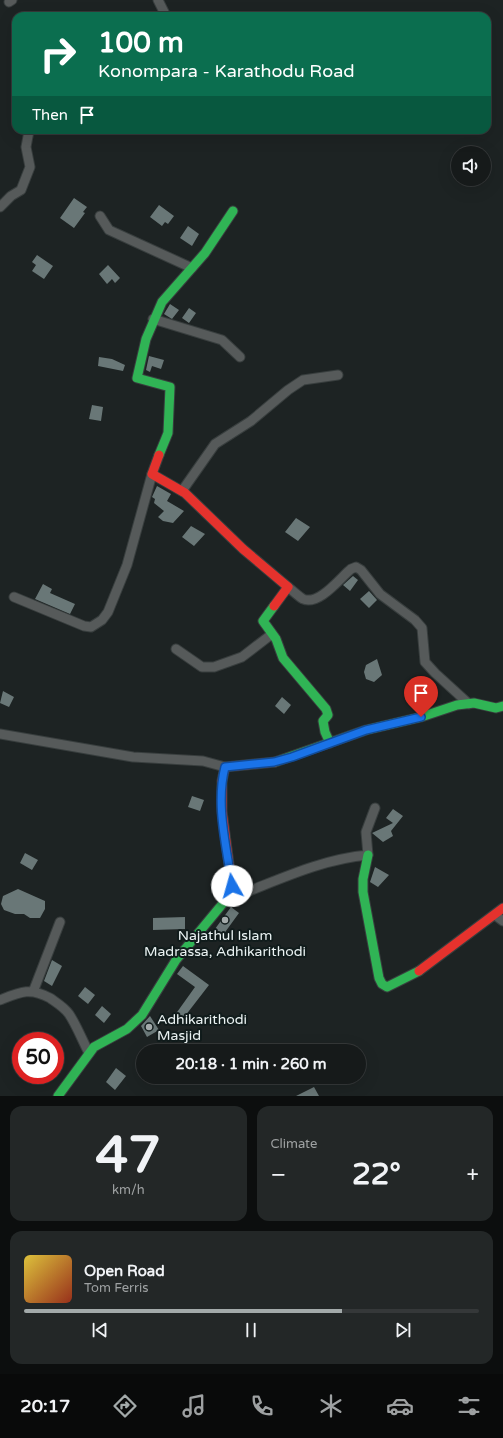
<!DOCTYPE html>
<meta charset="utf-8">
<style>
body{margin:0;font-family:"Varela Round",sans-serif;background:#232727;color:#f1f3f6;height:100vh;display:flex;flex-direction:column;font-size:15px;white-space:nowrap}
*{box-sizing:border-box;margin:0}
p{font-size:13px;color:#9ea1a2}
.icon{flex:none;width:22px;height:22px;fill:none;stroke:currentColor;stroke-width:2;stroke-linecap:round;stroke-linejoin:round}
.map{position:relative;height:1096px;overflow:hidden}
.side{display:flex;flex-direction:column;gap:10px;padding:10px;background:#0c0e0e;flex:1}
.side>*{flex:none}
.guide{position:absolute;left:12px;top:12px;width:479px;height:122px;border-radius:12px;box-shadow:0 4px 16px #0002,0 0 0 1px #353839;background:#0b6e4f;color:#fff;overflow:hidden}
.controls{position:absolute;left:451px;top:146px;display:grid;gap:8px}
.controls a{display:grid;place-items:center;width:40px;height:40px;border-radius:50%;background:#161a1a;box-shadow:0 4px 16px #0002,0 0 0 1px #353839;font-size:20px}
.speed{position:absolute;left:12px;top:1032px;display:flex;gap:8px;font-size:20px;font-weight:700;text-align:center}
.speed>*{display:grid;place-content:center;width:52px;height:52px;border-radius:50%;background:#161a1a;box-shadow:0 4px 16px #0002,0 0 0 1px #353839;line-height:1}
.speed .limit{border:6px solid #d22;background:#fff;color:#111}
.pin{position:absolute;display:grid;place-items:center;width:34px;height:34px;color:#fff;margin:-41px -17px;border-radius:50% 50% 50% 0;rotate:-45deg;box-shadow:0 0 4px #0007}
.pin .icon{rotate:45deg}
.me{position:absolute;width:44px;margin:-22px;rotate:353deg;stroke-linejoin:round;filter:drop-shadow(0 0 3px #0008)}
.turn{display:flex;align-items:center;gap:14px;height:84px;padding:0 20px;font-size:18px}
.turn .icon{width:52px;height:52px;stroke-width:2.5}
.turn b{display:block;font-size:28px;line-height:34px}
.then{display:flex;align-items:center;height:38px;padding:0 20px;background:#0003;gap:8px;font-size:15px}
.big{font-size:30px;font-weight:700;line-height:1.1}
.side .tile{flex:1;display:flex;flex-direction:column;justify-content:center;gap:6px;min-width:0;padding:0 14px;border-radius:12px;background:#232727}
.side .dial{align-items:center;gap:0}
.dial b{font-size:52px;line-height:1}
.song{display:flex;align-items:center;gap:12px}
.cover{width:48px;height:48px;border-radius:6px;background:linear-gradient(135deg,hsl(50 70% 55%),hsl(10 70% 35%))}
.played{height:4px;border-radius:2px;background:linear-gradient(90deg,#a3aaaa 70%,#353839 70%)}
.keys{display:flex;justify-content:space-around;direction:ltr}
.heat{display:flex;justify-content:space-between;align-items:center;font-size:22px;direction:ltr}
.side .tiles{flex:1;display:grid;gap:10px;grid-template-columns:1fr 1fr}
.tile:last-child{grid-column:span 2}
.trip{position:absolute;left:136px;top:1044px;width:230px;height:40px;border-radius:20px;background:#161a1a;box-shadow:0 4px 16px #0002,0 0 0 1px #353839;font-weight:700;line-height:40px;text-align:center}
.dock{display:flex;height:64px;justify-content:space-around;align-items:center;background:#090a0a;color:#9ea1a2}
.dock .icon{width:28px;height:28px}
.dock .active{color:#a3aaaa}
.dock b{font-size:18px;color:#f1f3f6}
.map>svg:first-child{display:block}
.building{fill:#697777}
.lines{fill:none;stroke-linecap:round;stroke-linejoin:round}
.street-casing{stroke:#383e3e;stroke-width:11}
.fast-casing{stroke:#383e3e;stroke-width:11}
.jam-casing{stroke:#383e3e;stroke-width:11}
.street{stroke:#565a5a;stroke-width:9}
.fast{stroke:#30b455;stroke-width:9}
.jam{stroke:#e5322d;stroke-width:9}
.route-casing{stroke:#114b97;stroke-width:10}
.route{stroke:#1a73e8;stroke-width:7}
.poi-dot{fill:#a3aaaa;stroke:#111c1c;stroke-width:1.5}
.labels{text-anchor:middle;stroke-width:4;stroke-linejoin:round;paint-order:stroke}
.poi-label{font-size:14px;fill:#ebf3f3;stroke:#111c1c}
</style>
<div class="map">
<svg width="503" height="1096" viewBox="0 0 503 1096">
<rect width="100%" height="100%" fill="#1d2323"/>
<path class="building" d="M74,198L87,207L83,212L85,213L74,228L60,218Z
M159,205L174,216L168,224L165,222L162,226L150,217Z
M188,226L199,234L192,246L180,238Z
M37,255L53,266L44,279L32,271L36,265L32,262Z
M108,265L120,278L115,283L112,279L107,284L99,274Z
M170,304L179,310L172,319L164,314Z
M189,308L196,313L189,323L182,318Z
M149,356L164,360L161,369L152,366L150,372L146,370Z
M99,357L112,359L125,365L123,371L98,366Z
M92,405L103,407L101,421L89,419Z
M157,486L171,494L167,501L184,511L173,523L163,521L158,517L164,511L154,503L155,499L152,497Z
M296,518L310,527L298,541L285,532Z
M191,526L205,534L194,546L182,537Z
M353,576L358,580L350,591L343,585Z
M43,584L52,589L50,593L75,604L70,614L35,599Z
M369,591L377,600L369,608L360,599Z
M377,659L382,675L374,682L366,679L364,672L366,665Z
M3,691L14,697L9,707L0,703Z
M282,697L291,705L284,714L275,706Z
M192,796L204,800L200,811L188,807Z
M393,809L403,816L391,831L393,836L383,842L372,833L393,823L386,818Z
M25,853L38,860L32,870L20,863Z
M375,867L389,875L378,887L370,882Z
M18,889L45,901V909L40,918H30L24,914H15L4,910L1,904L3,896Z
M231,907L239,913L223,935L215,929Z
M185,917V929L153,930V918Z
M52,960L62,966L52,986L44,981Z
M183,966L209,985L182,1020L175,1015L195,987L177,974Z
M85,987L95,995L88,1004L78,996Z
M102,1006L111,1014L104,1023L95,1015Z
M150,1016L159,1030L147,1037L141,1026Z
M116,1068L126,1076L115,1090L106,1082Z
M314,1087L319,1096H296Z"/>
<g class="lines">
<g class="street-casing">
<path id="street" d="M158,0L166,16
M9,2L12,0
M0,207L11,196L21,190L30,167L26,147L29,131
M100,216L109,230L192,268
M153,319L222,340L240,357
M182,491L215,444L251,421L288,390L303,380L338,375
M288,587C293,591 298,596 303,599C319,606 340,578 351,569L356,567L361,570L380,594L415,620L422,628L425,662L435,673L469,704
M14,597L84,626L91,627L102,620L108,612L127,565L152,474
M176,649L202,667H214L242,657L272,634
M0,734L133,757L203,761L225,767
M232,886L244,893C285,877 324,859 368,855L366,832L375,808
M495,915L503,921
M33,992L60,922
M0,1000C20,992 30,987 50,998C57,1003 64,1007 69,1014C77,1026 82,1040 89,1053"/>
</g>
<g class="fast-casing">
<path id="fast" d="M159,455L168,433L170,387L137,378L146,339L162,302L205,253L233,211
M274,606L263,621L276,639L283,658L326,709L328,715L323,721L325,732L330,743
M275,762L366,730L421,717L457,705L474,703L496,708L503,706
M368,855L363,879V892L379,978L382,984L387,987L419,971
M58,1096L94,1047L127,1029L142,1015L176,960L229,896L232,887"/>
</g>
<g class="jam-casing">
<path id="jam" d="M159,455L152,474L185,493L243,549L288,587L274,606
M232,887L222,811V781L225,767L275,762
M419,971L503,908"/>
</g>
<use href="#street" class="street"/>
<use href="#fast" class="fast"/>
<use href="#jam" class="jam"/>
</g>
<g class="lines">
<g class="route-casing">
<path id="route" d="M232,886C227,848 215,805 225,767L274,762L292,757L366,730L421,717"/>
</g>
<use href="#route" class="route"/>
</g>
<g class="poi-dot">
<circle cx="225" cy="920" r="4"/>
<circle cx="149" cy="1027" r="4"/>
</g>
<g class="labels">
<g class="poi-label">
<text x="225" y="940">Najathul Islam<tspan x="225" dy="16">Madrassa, Adhikarithodi</tspan></text>
<text x="157" y="1024" text-anchor="start">Adhikarithodi<tspan x="157" dy="16">Masjid</tspan></text>
</g>
</g>
</svg>
<div class="controls">
<a><svg class="icon" aria-label="sound" viewBox="0 0 24 24"><path d="M4 9h4l5-4v14l-5-4H4zM17 9q2 3 0 6"/></svg></a>
</div>
<div class="speed"><div class="limit">50</div></div>
<div class="pin" style="left:421px;top:717px;background:#d93025"><svg class="icon" aria-label="arrive" viewBox="0 0 24 24"><path d="M6 21V4h12l-3 4 3 4H6"/></svg></div>
<svg class="me" style="left:232px;top:886px" viewBox="-20 -20 40 40"><circle r="19" fill="#fff"/><path d="M0-13L10 11 0 6-10 11z" fill="#1a73e8"/></svg>
<div class="trip">20:18 · 1 min · 260 m</div>
<div class="guide">
<div class="turn"><svg class="icon" aria-label="right" viewBox="0 0 24 24"><path d="M7 20v-9h11M14 6l5 5-5 5"/></svg><div><b>100 m</b>Konompara - Karathodu Road</div></div>
<div class="then">Then<svg class="icon" aria-label="arrive" viewBox="0 0 24 24"><path d="M6 21V4h12l-3 4 3 4H6"/></svg></div>
</div>
</div>
<section class="side">
<div class="tiles">
<div class="tile dial"><b>47</b><p>km/h</p></div>
<div class="tile"><p>Climate</p>
<div class="heat"><a>−</a><b class="big">22°</b><a>+</a></div>
</div>
<div class="tile">
<div class="song"><i class="cover"></i><div><b>Open Road</b><p>Tom Ferris</p></div></div>
<div class="played"></div>
<div class="keys"><svg class="icon" aria-label="previous" viewBox="0 0 24 24"><path d="M18 5L8 12l10 7zM5 5v14"/></svg><svg class="icon" aria-label="pause" viewBox="0 0 24 24"><path d="M8 5v14M16 5v14"/></svg><svg class="icon" aria-label="next" viewBox="0 0 24 24"><path d="M6 5l10 7-10 7zM19 5v14"/></svg></div>
</div>
</div>
</section>
<nav class="dock">
<b>20:17</b>
<svg class="icon active" aria-label="directions" viewBox="0 0 24 24"><path d="M12 3l9 9-9 9-9-9zM9 14v-3h6M13 9l2 2-2 2"/></svg>
<svg class="icon" aria-label="music" viewBox="0 0 24 24"><path d="M9 18V5l10-2v13"/><circle cx="6" cy="18" r="3"/><circle cx="16" cy="16" r="3"/></svg>
<svg class="icon" aria-label="phone" viewBox="0 0 24 24"><path d="M5 4h4l2 5-3 2q2 4 5 5l2-3 5 2v4C11 20 4 13 5 4z"/></svg>
<svg class="icon" aria-label="climate" viewBox="0 0 24 24"><path d="M12 3v18M4 7l16 10M4 17L20 7"/></svg>
<svg class="icon" aria-label="car" viewBox="0 0 24 24"><path d="M5 17H2v-5l4-1 3-4h7l3 4 3 1v5h-3M9 17h6M6 11h13"/><circle cx="7" cy="17" r="2"/><circle cx="17" cy="17" r="2"/></svg>
<svg class="icon" aria-label="filters" viewBox="0 0 24 24"><path d="M4 7h16M4 17h16"/><circle cx="9" cy="7" r="2"/><circle cx="15" cy="17" r="2"/></svg>
</nav>
